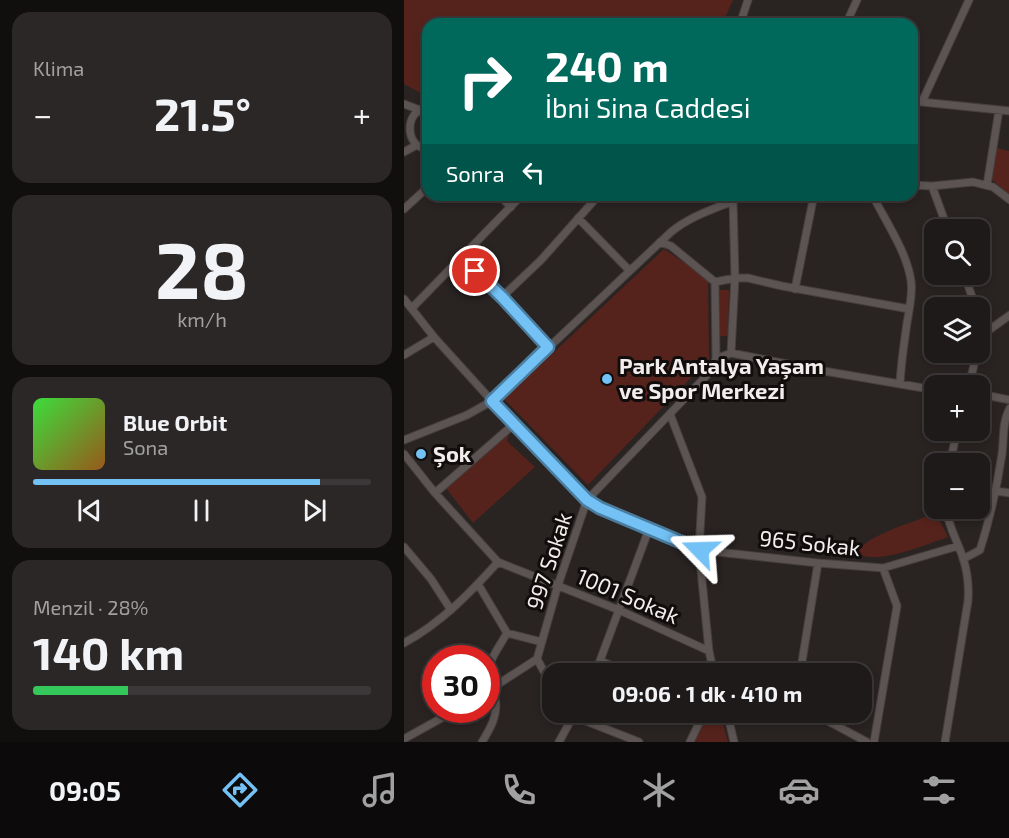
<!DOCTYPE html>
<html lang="tr">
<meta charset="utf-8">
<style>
body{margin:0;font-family:"Exo 2",sans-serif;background:#2c2727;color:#f1f3f6;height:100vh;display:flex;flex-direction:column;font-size:22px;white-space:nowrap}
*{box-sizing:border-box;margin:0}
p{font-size:20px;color:#a1a1a2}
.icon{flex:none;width:33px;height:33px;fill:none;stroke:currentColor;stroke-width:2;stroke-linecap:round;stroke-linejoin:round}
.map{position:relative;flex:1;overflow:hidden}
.panel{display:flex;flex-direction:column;gap:12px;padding:12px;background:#110e0e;width:404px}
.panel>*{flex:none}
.top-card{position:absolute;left:18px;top:18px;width:496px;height:183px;border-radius:18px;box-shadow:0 3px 9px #0003,0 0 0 2px #3c3839;background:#00695c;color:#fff;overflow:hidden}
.fabs{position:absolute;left:520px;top:219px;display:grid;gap:12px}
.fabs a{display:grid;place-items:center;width:66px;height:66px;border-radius:12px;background:#1f1a1a;box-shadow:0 3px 9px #0003,0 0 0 2px #3c3839;font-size:30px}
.speed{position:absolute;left:18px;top:645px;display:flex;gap:12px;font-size:30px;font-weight:700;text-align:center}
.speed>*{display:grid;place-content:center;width:78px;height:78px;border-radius:50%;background:#1f1a1a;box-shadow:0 3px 9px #0003,0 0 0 2px #3c3839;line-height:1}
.speed .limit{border:9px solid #d22;background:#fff;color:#111}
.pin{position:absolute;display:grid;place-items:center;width:51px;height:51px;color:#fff;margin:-26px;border:3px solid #fff;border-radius:50%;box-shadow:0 2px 6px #0007}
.me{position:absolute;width:66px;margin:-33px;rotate:292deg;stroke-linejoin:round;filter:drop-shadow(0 0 4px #0008)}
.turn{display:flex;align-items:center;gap:21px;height:126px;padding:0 24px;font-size:27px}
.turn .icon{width:78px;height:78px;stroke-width:2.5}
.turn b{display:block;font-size:42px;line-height:51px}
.then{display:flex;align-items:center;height:57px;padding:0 24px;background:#0003;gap:12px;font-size:22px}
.big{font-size:45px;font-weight:700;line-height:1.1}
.panel .widget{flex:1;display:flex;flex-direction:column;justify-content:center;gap:9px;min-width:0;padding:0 21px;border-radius:18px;background:#2c2727}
.panel .dial{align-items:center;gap:0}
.dial b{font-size:78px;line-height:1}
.song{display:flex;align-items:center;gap:18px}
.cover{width:72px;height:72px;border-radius:9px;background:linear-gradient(135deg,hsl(120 70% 55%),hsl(30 70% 35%))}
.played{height:6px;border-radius:3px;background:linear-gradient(90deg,#73c1f5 85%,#3c3839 85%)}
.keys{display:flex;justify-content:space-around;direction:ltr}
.heat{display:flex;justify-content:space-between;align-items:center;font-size:33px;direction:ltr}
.charge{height:9px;border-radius:4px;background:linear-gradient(90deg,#34c759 28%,#3c3839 0)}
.trip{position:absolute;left:138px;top:663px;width:330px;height:60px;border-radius:18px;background:#1f1a1a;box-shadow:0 3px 9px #0003,0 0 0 2px #3c3839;font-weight:700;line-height:60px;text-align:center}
.menu{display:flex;height:96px;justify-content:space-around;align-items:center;background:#0c0a0a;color:#a1a1a2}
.menu .icon{width:42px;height:42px}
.menu .active{color:#73c1f5}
.menu b{font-size:27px;color:#f1f3f6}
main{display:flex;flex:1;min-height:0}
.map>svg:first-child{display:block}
.green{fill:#56231c}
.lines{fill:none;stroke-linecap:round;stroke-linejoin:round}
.minor-casing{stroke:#443e3d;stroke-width:9}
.minor{stroke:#5c5453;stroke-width:7}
.route-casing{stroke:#4b7d9f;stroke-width:15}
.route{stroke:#73c1f5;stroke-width:10}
.poi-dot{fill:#73c1f5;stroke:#100d0c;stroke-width:2}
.labels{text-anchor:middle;stroke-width:6;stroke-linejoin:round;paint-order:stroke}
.poi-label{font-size:22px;font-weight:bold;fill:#f3eeed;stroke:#100d0c;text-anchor:start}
.street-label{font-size:22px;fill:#f3eeed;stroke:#100d0c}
</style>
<main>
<section class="panel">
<div class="widget"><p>Klima</p>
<div class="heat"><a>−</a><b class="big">21.5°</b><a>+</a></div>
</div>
<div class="widget dial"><b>28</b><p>km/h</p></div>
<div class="widget">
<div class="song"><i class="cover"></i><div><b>Blue Orbit</b><p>Sona</p></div></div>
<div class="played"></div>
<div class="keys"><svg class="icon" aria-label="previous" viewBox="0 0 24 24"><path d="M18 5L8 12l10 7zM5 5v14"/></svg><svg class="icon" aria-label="pause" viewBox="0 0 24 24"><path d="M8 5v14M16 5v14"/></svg><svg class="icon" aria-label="next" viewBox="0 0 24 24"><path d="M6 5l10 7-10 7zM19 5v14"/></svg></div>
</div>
<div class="widget"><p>Menzil · 28%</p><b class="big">140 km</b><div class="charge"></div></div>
</section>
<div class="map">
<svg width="606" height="742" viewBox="0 0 606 742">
<rect width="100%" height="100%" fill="#292322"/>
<path class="green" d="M0,0H329L318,24H24V97L0,84Z
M593,148L605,151V194L587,179Z
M260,249L304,279L305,359L184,485L100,399Z
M316,290H325L324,336H315Z
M106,431L103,441L131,467L69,523L41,487Z
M532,513L544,537C523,544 475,565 455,554L454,550C469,533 510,522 532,513Z
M298,713H316L324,742H289Z"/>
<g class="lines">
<g class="minor-casing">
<path id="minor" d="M336,24L344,0
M442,24L453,0
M508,101L606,111
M518,102L565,0
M0,104L16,110
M24,109C0,107 0,150 24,148
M0,152L11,146
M508,185L528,186L569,182L589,187L606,200
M583,185L595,110
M528,186L544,230
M95,195L107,207
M470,195L471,200C484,225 503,253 507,281C509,294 505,310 503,323C500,344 497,363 496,384
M0,209L24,187
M174,218L225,270
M256,242L267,246L311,282L331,278H344L378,286L505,309
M58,258L98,297L144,347
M560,274L572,308
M391,289L410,195
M98,297L137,260L195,195
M0,299L30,337L88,401L183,500L196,508L295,550L414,563L479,568L554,546
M8,308L118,195
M576,322L578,335
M576,341L578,335L606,315
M327,353L331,278L329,201L337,195
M0,355L30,337
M312,359L327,353L414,370L531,390
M565,386L573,352
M576,394L606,400
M266,414L298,497L295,550L305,651L310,674
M0,440L63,415L88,401L267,232C285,217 307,210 329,201V195
M0,454L31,493L94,562L215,610L305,651
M546,464L553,430
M592,491L606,493
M31,493L110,424
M0,547L27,579L47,610
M559,559L576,550C586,518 593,488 598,454C600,439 598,422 606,408
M74,584L103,633C96,646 84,660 84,676C84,683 89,691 91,698C95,714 86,729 78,742
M103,633L138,642
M0,643C37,623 66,593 94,562
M133,659L148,686
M196,661L229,674
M191,674L245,529
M396,674L414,563
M82,692L133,659L154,585L183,500L307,371L312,359L311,282
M166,712L169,716L235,742
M323,712L330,742
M407,712L463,742
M0,739L52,710
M155,742L169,716
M286,742L296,721V712
M470,742L493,606L479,568
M541,742L564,601C565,586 564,573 559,558C554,542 544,526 542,508"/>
</g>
<use href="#minor" class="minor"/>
</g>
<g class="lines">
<g class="route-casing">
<path id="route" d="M71,271L98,297L144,347L88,401L183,500L196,508L296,550"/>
</g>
<use href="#route" class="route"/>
</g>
<g class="poi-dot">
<circle cx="203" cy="379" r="6"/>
<circle cx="17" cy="454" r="6"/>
</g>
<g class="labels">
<g class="poi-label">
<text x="215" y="374">Park Antalya Yaşam<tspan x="215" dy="25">ve Spor Merkezi</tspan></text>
<text x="29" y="462">Şok</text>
</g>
<g class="street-label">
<text transform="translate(406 543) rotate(6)" y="8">965 Sokak</text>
<text transform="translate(145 561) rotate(-72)" y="8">997 Sokak</text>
<text transform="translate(224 596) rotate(23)" y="8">1001 Sokak</text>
</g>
</g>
</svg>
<div class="fabs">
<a><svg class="icon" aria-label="search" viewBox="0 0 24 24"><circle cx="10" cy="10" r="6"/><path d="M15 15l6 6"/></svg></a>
<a><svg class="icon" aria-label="layers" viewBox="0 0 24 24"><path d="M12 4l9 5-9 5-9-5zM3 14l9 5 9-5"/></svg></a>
<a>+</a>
<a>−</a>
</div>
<div class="speed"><div class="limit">30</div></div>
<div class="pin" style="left:71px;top:271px;background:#d93025"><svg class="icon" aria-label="arrive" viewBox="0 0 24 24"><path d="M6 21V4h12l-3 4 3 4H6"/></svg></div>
<svg class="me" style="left:296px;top:550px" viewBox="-20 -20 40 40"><path d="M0-17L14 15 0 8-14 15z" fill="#73c1f5" stroke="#fff" stroke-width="4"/></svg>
<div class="trip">09:06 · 1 dk · 410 m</div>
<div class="top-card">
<div class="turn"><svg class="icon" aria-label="right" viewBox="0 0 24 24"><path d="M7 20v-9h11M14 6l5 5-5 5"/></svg><div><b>240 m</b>İbni Sina Caddesi</div></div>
<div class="then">Sonra<svg class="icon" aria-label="left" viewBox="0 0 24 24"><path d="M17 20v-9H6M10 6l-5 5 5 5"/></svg></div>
</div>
</div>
</main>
<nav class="menu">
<b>09:05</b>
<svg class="icon active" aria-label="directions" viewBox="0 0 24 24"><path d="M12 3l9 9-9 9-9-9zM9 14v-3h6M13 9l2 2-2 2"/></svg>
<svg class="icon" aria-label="music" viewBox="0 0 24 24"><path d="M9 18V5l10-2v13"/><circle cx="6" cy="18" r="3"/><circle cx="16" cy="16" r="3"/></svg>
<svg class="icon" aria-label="phone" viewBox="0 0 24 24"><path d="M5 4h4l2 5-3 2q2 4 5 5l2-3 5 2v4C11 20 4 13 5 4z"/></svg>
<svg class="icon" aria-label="climate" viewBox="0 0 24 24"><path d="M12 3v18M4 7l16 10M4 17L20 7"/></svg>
<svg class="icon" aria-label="car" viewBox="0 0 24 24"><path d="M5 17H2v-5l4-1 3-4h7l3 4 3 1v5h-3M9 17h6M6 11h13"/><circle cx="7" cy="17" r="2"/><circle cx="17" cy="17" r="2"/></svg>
<svg class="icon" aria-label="filters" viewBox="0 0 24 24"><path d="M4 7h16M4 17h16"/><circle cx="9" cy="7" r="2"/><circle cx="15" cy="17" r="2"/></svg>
</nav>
